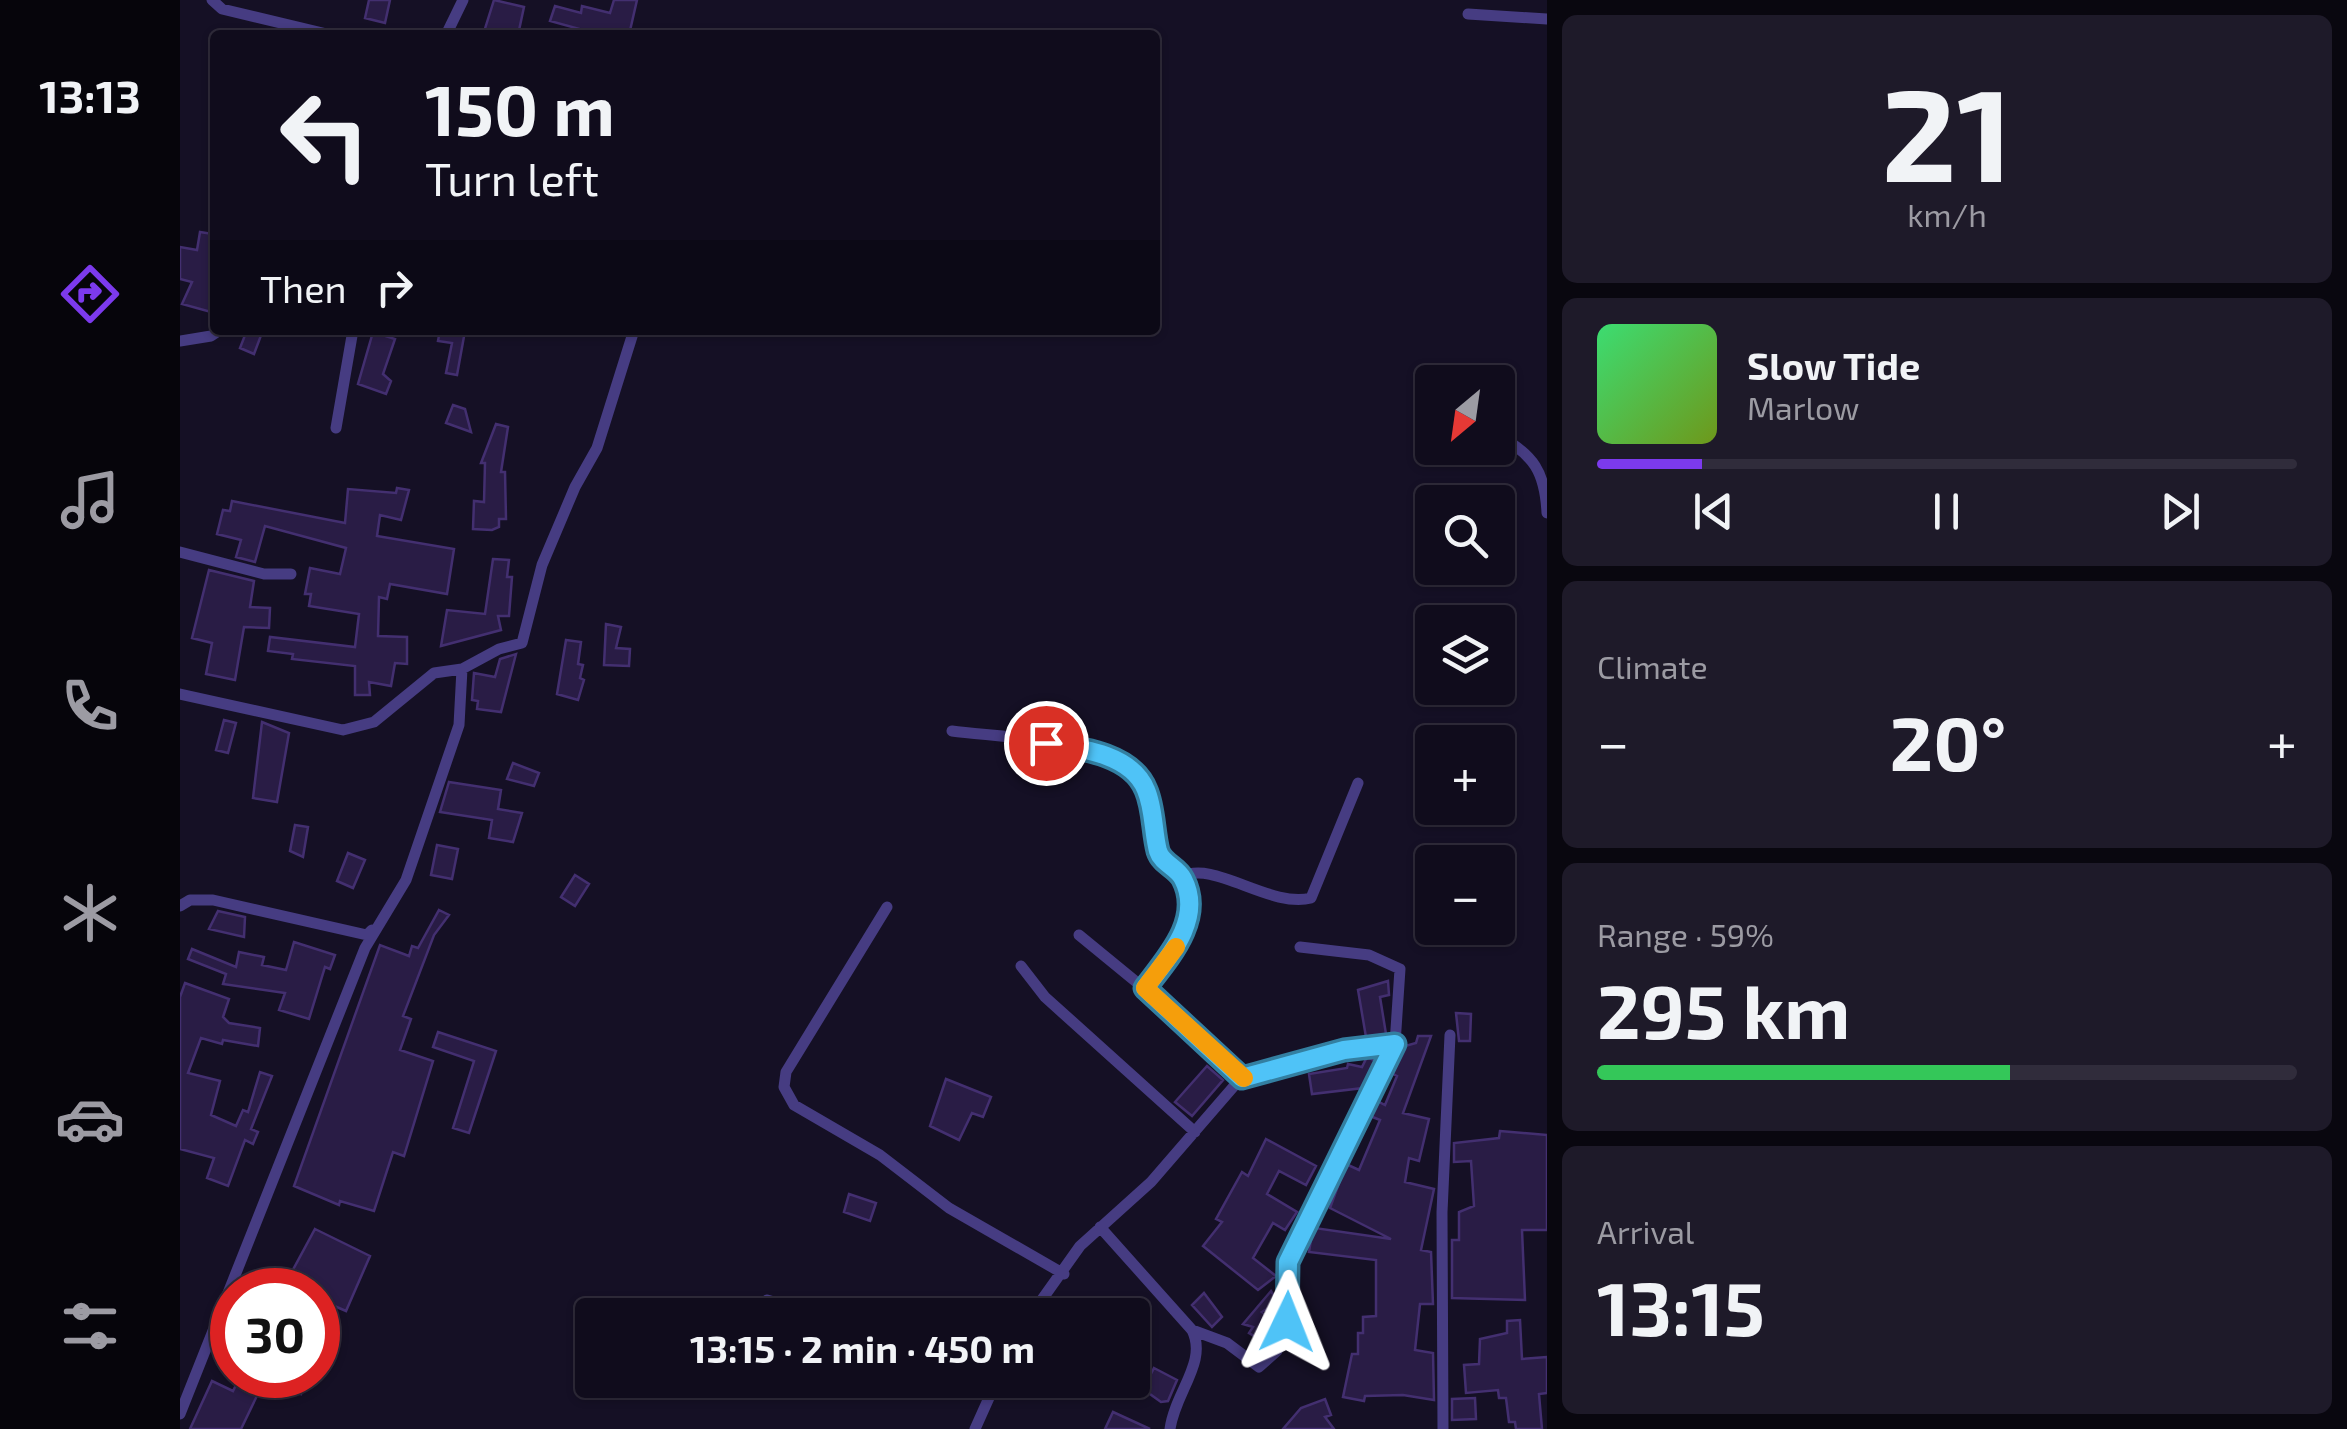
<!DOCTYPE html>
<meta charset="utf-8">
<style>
body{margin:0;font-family:"Exo 2",sans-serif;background:#1e1a29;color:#f1f3f6;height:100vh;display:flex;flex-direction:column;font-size:38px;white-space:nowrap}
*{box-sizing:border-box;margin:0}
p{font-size:32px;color:#9c9ba3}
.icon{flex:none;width:55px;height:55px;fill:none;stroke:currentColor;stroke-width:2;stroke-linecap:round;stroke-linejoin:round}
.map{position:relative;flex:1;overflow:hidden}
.side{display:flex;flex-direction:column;gap:15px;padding:15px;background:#09070f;width:800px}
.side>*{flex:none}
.banner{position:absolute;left:30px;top:30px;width:950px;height:305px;border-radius:10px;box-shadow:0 2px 8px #0004,0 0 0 2px #302c3b;background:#100c1c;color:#f1f3f6;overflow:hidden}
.needle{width:65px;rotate:209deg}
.fabs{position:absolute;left:1235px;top:365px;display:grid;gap:20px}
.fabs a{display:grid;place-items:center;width:100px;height:100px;border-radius:10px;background:#100c1c;box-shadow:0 2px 8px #0004,0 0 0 2px #302c3b;font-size:50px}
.speed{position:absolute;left:30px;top:1268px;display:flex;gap:20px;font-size:50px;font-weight:700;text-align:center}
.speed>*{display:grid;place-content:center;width:130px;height:130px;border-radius:50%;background:#100c1c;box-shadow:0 2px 8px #0004,0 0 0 2px #302c3b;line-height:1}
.speed .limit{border:15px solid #d22;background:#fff;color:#111}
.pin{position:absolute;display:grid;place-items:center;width:85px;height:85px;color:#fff;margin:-42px;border:5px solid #fff;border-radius:50%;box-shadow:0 2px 10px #0007}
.me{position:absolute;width:110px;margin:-55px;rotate:2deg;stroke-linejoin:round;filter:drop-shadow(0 0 8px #0008)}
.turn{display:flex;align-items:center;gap:35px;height:210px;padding:0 50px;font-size:45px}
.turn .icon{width:130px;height:130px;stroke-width:2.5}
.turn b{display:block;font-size:70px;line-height:85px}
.then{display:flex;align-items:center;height:95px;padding:0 50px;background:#0003;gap:20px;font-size:38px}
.big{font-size:75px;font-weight:700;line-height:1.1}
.side .tile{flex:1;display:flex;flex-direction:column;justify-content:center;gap:15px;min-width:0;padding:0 35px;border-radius:15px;background:#1e1a29}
.side .dial{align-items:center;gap:0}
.dial b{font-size:130px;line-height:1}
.song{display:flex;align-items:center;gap:30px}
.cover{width:120px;height:120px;border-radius:15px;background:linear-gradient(135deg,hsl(140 70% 55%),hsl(80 70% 35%))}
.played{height:10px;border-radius:5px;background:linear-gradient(90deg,#7c3aed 15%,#302c3b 15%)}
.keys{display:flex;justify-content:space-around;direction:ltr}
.heat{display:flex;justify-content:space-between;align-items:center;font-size:55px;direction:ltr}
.charge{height:15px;border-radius:8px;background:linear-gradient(90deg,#34c759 59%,#302c3b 0)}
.trip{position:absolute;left:395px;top:1298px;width:575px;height:100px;border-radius:10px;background:#100c1c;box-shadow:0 2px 8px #0004,0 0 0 2px #302c3b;font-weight:700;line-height:100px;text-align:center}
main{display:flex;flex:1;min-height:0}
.menu{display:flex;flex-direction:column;width:180px;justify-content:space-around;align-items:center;background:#06050b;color:#9c9ba3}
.menu .icon{width:70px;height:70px}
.menu .active{color:#7c3aed}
.menu b{font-size:45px;color:#f1f3f6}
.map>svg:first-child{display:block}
.building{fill:#291c45;stroke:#432f70;stroke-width:2.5}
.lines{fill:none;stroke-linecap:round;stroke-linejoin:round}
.street{stroke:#463c82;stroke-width:11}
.route-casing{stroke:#337fa1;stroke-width:25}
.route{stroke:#4fc3f7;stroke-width:18}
.slow{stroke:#f59e0b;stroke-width:18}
</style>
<main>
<nav class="menu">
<b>13:13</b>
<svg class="icon active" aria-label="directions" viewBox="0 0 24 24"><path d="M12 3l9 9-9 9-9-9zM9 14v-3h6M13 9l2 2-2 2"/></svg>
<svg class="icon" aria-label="music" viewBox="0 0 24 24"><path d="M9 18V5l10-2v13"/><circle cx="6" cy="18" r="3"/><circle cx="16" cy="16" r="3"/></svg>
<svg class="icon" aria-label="phone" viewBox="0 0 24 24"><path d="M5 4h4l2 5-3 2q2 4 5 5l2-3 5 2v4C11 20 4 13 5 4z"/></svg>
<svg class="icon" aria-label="climate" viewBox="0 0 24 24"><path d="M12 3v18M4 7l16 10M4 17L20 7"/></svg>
<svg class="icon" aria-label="car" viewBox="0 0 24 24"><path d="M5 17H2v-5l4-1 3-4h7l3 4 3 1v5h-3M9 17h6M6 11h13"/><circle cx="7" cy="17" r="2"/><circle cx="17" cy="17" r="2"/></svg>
<svg class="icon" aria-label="filters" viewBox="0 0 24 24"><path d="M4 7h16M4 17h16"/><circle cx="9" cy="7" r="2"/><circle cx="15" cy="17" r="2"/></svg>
</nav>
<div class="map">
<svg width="1367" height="1429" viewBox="0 0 1367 1429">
<rect width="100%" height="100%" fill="#151025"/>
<path class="building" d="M189,0H210L205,23L185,18Z
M314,0L344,7L338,35H303Z
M434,0H457L449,35H421L370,21L375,6L401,13L402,6L430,13Z
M20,232L33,234L30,254L35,255V302L31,312L2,304L12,282L0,279V247L17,250Z
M67,330H83L74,354L60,348Z
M260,330L285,331L277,375L266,373L272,343L258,341Z
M193,332L215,339L203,374L211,381L206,394L178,384Z
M273,405L285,409L291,432L266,423Z
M316,424L328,427L321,472H325L326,519H319V527L312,530L293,529L294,501L304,502L305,463H301Z
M217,488L229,490L221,520L200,515L197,536L274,549L267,594L210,584L207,599L199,597L198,636L227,637V664L215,663L211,686L189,682L190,695H175V666L112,659L113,654L88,651L90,637L175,647L179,614L129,606L131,594H125L130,568L160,574L166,548L85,526L75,562L56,557L61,540L37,534L43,510L50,511L52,501L165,523L168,489L216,493Z
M313,559L329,560L327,577H332L329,616H318L321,630L261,646L267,610L305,614Z
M29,570L74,581L70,607L90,608L89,628L64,627L55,680L26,674L32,643L12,638Z
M426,624L441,627L436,648L450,649L449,666L424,665Z
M386,640L401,642L398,664L403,665L400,678L404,680L398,700L377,694Z
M336,654L321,712L297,709L298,701L292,700L294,673L315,677L320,659Z
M44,720L56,723L48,753L36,750Z
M82,722L109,733L97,802L73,798Z
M333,763L359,773L354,786L327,779Z
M269,782L321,790L318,809L342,813L333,842L309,838L312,820L260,812Z
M115,825L128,827L123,857L110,851Z
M257,845L278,849L272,879L251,875Z
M168,853L185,860L173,888L157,881Z
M395,875L409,884L395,906L381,897Z
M259,910L269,915L254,935L223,1016L231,1019L220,1050L253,1061L224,1156L213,1152L194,1211L160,1201L159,1205L114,1186L200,945L229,956L232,946L238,948Z
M38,911L65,917L64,937L29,929Z
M114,942L155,955L150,969L145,967L129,1019L99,1010L105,993L43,984L46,974L8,959L12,949L56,967L59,952L84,957L82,965L106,970Z
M1208,981L1209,995L1200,997L1206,1034L1186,1037L1178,990Z
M5,983L49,999L43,1017L49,1023L80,1028L78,1046L43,1040L42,1044L21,1038L8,1073L40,1081L31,1115L56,1126L63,1110L68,1112L80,1072L92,1076L71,1129L78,1132L73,1144L65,1140L48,1186L27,1178L34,1158L0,1149V997Z
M1276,1013L1291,1014L1290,1041H1279Z
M258,1032L316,1051L289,1133L273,1128L294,1061L253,1047Z
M1238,1036H1251L1223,1113L1249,1119L1239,1161L1229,1158L1225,1182L1254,1189L1241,1250L1251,1252L1253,1304H1240L1235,1350L1253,1353L1254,1400L1223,1395L1185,1396L1184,1401L1163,1397L1172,1354H1178V1333H1183V1317L1196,1316V1260L1129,1252L1132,1233L1135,1228L1211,1239L1150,1208L1166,1164L1179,1170L1200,1120L1190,1116L1197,1101L1205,1105L1217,1076L1211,1073L1225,1046L1236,1043Z
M1187,1057L1196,1061L1183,1088L1132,1094L1129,1074L1167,1068L1168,1064L1182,1067Z
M1027,1066L1043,1080L1012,1116L995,1102Z
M766,1079L811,1097L803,1117L792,1113L779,1140L750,1126Z
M1320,1131L1367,1135V1230H1342L1345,1300L1272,1298V1240H1279V1212L1294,1206L1291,1161L1274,1162V1143L1319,1138Z
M1086,1139L1136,1166L1126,1185L1099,1171L1087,1194L1117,1212L1105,1230L1093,1223L1073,1258L1096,1276L1078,1290L1023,1246L1042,1222L1036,1219L1062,1172L1068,1176Z
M669,1194L696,1203L690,1221L664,1212Z
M135,1229L190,1256L166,1311L138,1299V1290H102Z
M1091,1291L1098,1302L1082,1312L1094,1320L1089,1328L1094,1331L1090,1341L1083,1337L1081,1340L1069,1333L1073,1327L1063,1324Z
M1024,1293L1042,1317L1032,1327L1012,1305Z
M1340,1320L1342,1359L1367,1357V1393L1359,1394L1362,1429H1336L1335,1422H1329L1326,1398H1319L1318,1390L1286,1393L1284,1365L1299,1364L1300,1339L1327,1333V1321Z
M974,1368L997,1380L988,1401L981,1402L963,1389Z
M61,1375H131L121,1394L86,1377L61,1429H10L32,1381L53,1391Z
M1295,1398L1296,1419L1272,1420V1399Z
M1145,1399L1151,1415L1145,1417L1154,1429H1103L1121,1408Z
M933,1412L970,1429H925Z"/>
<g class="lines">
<path class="street" d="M32,0L42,9L151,35
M1288,14L1367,19
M266,35L283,0
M0,341L31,336L40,330
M1242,402L1252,406
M156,428L173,330
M1318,435C1354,455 1365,472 1367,513
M0,552L84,574H111
M0,694L163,730L194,722L254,673L282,669L319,649L342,643L362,565L395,487L417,448L454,330
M772,731C823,738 937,738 964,786C975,805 971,832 979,853C983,865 998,869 1003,880C1021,922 989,957 965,988
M1002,877C1032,859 1091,909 1131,898L1178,783
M0,906L10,900H33L187,935L192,930
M707,907L606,1072L604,1087L614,1105L700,1155L769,1208L884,1274
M899,935L1010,1026L1061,1078L1164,1049L1215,1044
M841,966L865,997L1015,1132
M920,1227L1012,1330C1028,1362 995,1392 990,1429
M587,1300L639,1315
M851,1315L900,1246L971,1182L1061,1078
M1012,1330L1047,1343L1079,1367L1097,1351L1107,1322L1108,1261L1215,1044L1220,969L1189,955L1120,947
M0,1414L185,948L226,880L279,725L282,669
M795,1429L817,1380
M1263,1429L1262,1212L1270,1035"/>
</g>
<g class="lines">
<g class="route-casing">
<path id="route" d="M866,743C900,748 952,754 966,790C974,808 973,832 978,851C982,864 997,867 1003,879C1024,919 988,958 965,988L1062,1078L1164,1050L1215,1044L1108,1262L1107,1322"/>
</g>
<use href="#route" class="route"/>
<path class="slow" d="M996,947L965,988L1064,1078"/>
</g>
</svg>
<div class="fabs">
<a><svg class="needle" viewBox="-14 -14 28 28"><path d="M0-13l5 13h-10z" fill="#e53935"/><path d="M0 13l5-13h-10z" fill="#9c9ba3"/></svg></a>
<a><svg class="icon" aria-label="search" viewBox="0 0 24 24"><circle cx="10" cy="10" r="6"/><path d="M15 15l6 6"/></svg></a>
<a><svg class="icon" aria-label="layers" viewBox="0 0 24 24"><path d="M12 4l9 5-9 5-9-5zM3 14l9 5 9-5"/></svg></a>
<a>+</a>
<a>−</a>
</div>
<div class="speed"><div class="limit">30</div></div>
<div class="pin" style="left:866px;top:743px;background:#d93025"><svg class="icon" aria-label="arrive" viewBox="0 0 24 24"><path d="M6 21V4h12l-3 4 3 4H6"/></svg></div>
<svg class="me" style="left:1107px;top:1322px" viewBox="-20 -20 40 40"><path d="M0-17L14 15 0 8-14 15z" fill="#4fc3f7" stroke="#fff" stroke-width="4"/></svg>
<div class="trip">13:15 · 2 min · 450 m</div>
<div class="banner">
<div class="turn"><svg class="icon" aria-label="left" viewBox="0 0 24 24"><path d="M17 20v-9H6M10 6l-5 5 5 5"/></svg><div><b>150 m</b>Turn left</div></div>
<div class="then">Then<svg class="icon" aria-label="right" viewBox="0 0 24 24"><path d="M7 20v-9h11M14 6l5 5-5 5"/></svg></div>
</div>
</div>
<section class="side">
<div class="tile dial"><b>21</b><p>km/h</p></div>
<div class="tile">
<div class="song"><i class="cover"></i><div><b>Slow Tide</b><p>Marlow</p></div></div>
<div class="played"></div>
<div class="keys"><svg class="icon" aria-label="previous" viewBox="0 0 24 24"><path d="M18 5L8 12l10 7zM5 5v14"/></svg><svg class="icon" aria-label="pause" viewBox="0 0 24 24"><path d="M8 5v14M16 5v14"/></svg><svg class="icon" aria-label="next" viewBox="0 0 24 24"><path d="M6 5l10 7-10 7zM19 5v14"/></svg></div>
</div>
<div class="tile"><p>Climate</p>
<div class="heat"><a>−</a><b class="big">20°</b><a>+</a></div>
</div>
<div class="tile"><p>Range · 59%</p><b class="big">295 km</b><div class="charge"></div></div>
<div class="tile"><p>Arrival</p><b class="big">13:15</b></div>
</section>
</main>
